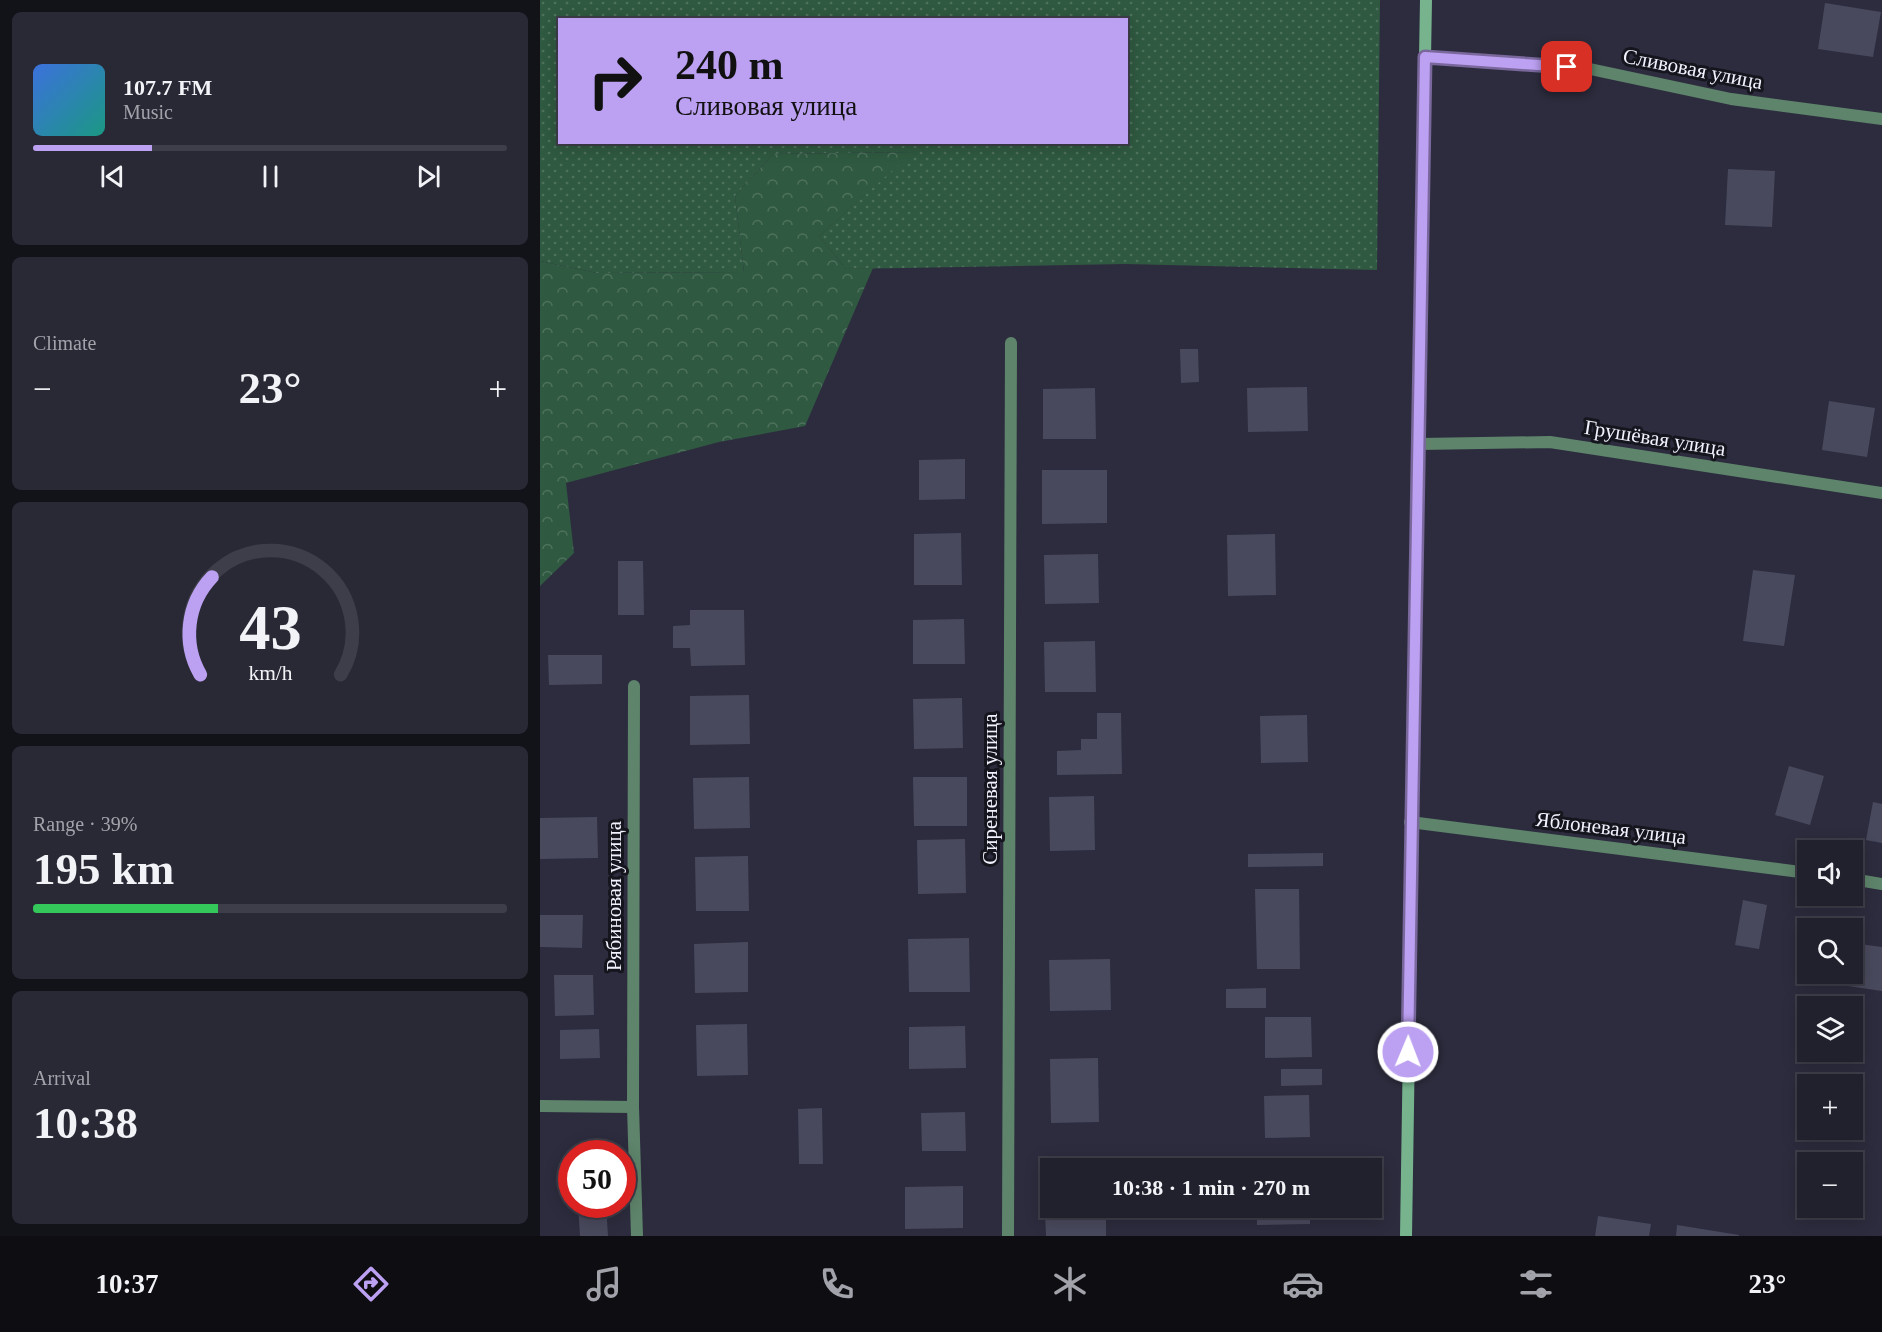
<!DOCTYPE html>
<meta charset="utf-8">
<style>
body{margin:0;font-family:Georgia,serif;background:#292936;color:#f1f3f6;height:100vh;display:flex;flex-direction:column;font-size:22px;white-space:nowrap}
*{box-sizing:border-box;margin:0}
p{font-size:20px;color:#a2a3aa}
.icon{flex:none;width:33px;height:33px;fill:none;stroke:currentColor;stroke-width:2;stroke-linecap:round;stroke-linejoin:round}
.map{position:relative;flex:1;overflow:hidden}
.side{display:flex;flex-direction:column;gap:12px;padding:12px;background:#121219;width:540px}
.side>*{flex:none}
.top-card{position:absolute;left:18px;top:18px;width:570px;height:126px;border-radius:0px;box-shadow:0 3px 15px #0003,0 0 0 2px #3e3e4a;background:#bca0f2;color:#111;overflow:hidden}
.fabs{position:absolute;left:1257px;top:840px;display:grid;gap:12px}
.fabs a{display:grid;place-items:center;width:66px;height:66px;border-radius:0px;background:#21212e;box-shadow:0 3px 15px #0003,0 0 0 2px #3e3e4a;font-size:30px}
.speed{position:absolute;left:18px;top:1140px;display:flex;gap:12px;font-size:30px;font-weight:700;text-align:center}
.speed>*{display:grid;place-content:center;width:78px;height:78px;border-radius:50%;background:#21212e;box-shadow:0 3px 15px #0003,0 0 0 2px #3e3e4a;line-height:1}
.speed .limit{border:9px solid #d22;background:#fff;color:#111}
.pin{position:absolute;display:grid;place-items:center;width:51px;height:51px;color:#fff;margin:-26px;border-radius:12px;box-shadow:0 3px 9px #0006}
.me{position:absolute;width:66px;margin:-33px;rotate:1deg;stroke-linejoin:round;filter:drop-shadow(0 0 4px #0008)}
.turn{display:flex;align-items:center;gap:21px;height:126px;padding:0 18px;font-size:27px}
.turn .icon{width:78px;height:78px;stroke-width:2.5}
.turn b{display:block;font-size:42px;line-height:51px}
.big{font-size:45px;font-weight:700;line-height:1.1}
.side .card{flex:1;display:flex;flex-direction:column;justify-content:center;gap:9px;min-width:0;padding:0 21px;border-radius:9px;background:#292936}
.side .dial{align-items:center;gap:0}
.dial svg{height:156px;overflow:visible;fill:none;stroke:#3e3e4a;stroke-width:7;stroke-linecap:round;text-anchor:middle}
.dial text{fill:#f1f3f6;stroke:none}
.song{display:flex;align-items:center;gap:18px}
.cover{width:72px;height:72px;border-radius:9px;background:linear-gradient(135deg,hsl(220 70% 55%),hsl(170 70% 35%))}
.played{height:6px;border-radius:3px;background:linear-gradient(90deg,#bca0f2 25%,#3e3e4a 25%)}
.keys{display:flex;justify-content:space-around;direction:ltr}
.heat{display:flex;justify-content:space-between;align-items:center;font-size:33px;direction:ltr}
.charge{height:9px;border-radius:4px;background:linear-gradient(90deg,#34c759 39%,#3e3e4a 0)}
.trip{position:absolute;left:500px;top:1158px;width:342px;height:60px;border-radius:0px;background:#21212e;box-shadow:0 3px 15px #0003,0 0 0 2px #3e3e4a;font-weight:700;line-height:60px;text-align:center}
.tab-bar{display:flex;height:96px;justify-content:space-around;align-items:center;background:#0d0d12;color:#a2a3aa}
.tab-bar .icon{width:42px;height:42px}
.tab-bar .selected{color:#bca0f2}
.tab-bar b{font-size:27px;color:#f1f3f6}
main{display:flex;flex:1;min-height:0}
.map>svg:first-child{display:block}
.grass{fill:url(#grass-dots);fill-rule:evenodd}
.forest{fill:url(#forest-crowns)}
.building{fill:#49495d}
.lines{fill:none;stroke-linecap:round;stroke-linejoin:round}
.minor{stroke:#5e846b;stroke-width:12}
.secondary{stroke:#77b48e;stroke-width:12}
.route-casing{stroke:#7a689d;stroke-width:15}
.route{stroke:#bca0f2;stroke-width:10}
.labels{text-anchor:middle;stroke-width:6;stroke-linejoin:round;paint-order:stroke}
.street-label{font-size:21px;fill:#f1f2fe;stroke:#15151e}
</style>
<main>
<section class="side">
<div class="card">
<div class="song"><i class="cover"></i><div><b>107.7 FM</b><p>Music</p></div></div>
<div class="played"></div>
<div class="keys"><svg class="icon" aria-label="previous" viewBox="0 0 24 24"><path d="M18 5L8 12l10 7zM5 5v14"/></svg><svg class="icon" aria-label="pause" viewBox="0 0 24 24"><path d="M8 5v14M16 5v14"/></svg><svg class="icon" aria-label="next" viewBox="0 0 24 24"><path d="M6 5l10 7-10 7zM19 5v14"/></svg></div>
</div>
<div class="card"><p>Climate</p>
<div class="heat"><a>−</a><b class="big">23°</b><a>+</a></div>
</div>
<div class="card dial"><svg viewBox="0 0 100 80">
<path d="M14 69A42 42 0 1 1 86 69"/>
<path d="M14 69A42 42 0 0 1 20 19" stroke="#bca0f2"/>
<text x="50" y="56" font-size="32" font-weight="700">43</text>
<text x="50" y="72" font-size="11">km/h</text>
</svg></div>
<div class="card"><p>Range · 39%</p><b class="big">195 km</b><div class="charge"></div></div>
<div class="card"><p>Arrival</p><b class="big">10:38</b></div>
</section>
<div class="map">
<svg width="1342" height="1236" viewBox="0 0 1342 1236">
<defs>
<pattern id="grass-dots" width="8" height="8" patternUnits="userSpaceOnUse" patternTransform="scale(1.5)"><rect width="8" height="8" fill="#2f5940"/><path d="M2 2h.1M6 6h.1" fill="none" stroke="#4e715d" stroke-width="1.8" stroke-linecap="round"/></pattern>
<pattern id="forest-crowns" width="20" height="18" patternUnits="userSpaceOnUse" patternTransform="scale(1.5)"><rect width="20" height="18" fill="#2f5940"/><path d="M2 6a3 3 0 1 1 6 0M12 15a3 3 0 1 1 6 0" fill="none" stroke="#4e715d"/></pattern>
</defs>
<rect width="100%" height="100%" fill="#2c2c3e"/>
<path class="grass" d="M0,0H840L837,270L586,264L306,269L279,236L372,152L233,154L195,196L204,272L57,273L0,261ZM20,20H586V142H20Z"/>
<path class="forest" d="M373,152L279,236L306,269L333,268L265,426L179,442L26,483L34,553L0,586V261L57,273L204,272L195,196L233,154Z"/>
<path class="building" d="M1285,3L1341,12L1333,57L1278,49Z
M1188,169L1235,171L1232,227L1185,225Z
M640,349H658L659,382L641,383Z
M767,387L768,431L708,432L707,388Z
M555,388L556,439H503V389Z
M1289,401L1335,408L1327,457L1282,450Z
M425,459V499L379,500V460Z
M502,470H567V523L502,524Z
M421,533L422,585H374V534Z
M735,534L736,595L688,596L687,535Z
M558,554L559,603L505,604L504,555Z
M78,561H103L104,615H78Z
M1213,570L1255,575L1244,646L1203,641Z
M150,610H204L205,665L151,666L150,648H133V626L150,625Z
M424,619L425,664H373V620Z
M555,641L556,692H505L504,642Z
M8,655H62V684L9,685Z
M209,695L210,744L150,745V696Z
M422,698L423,748L374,749L373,699Z
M557,713H581L582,774L517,775V751L541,750V739H557Z
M767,715L768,762L721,763L720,716Z
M1249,766L1284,776L1270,825L1235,815Z
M209,777L210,828L154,829L153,778Z
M373,777H427V826H374Z
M554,796L555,850L510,851L509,797Z
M1333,802L1342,804V843L1326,840Z
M57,817L58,858L0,859V818Z
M425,839L426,893L378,894L377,840Z
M783,853V866L708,867V854Z
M208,856L209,911H156L155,857Z
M715,889H759L760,969H717Z
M1203,900L1227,905L1219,949L1195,945Z
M0,915H43L42,948L0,947Z
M429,938L430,992H369L368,939Z
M208,942V992L155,993L154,944Z
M1312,943L1342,947V991L1274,981L1275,974H1312Z
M570,959L571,1010L510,1011L509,960Z
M14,975H53L54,1015L15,1016Z
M726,988V1008H686V989Z
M725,1017H771L772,1057L725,1058Z
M207,1024L208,1075L157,1076L156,1025Z
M425,1026L426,1068L369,1069V1027Z
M59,1029L60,1058L20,1059V1030Z
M558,1058L559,1122L511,1123L510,1059Z
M741,1069H782V1085L741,1086Z
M769,1095L770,1137L725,1138L724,1096Z
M282,1108L283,1164H259L258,1109Z
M425,1112L426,1151H382L381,1113Z
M423,1186V1228L365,1229V1187Z
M38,1204H66L68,1236H40Z
M717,1208H770V1224L717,1225Z
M566,1211V1236H506L505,1212Z
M1058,1216L1111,1224L1109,1236H1055Z
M1137,1225L1199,1235V1236H1136Z"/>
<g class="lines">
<path class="minor" d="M885,57L1050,69L1191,99L1342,119
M880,444L1010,442L1342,493
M94,686L93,1107L97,1236
M870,822L1268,873
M1312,879L1342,884
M0,1106L93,1107
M468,1236L471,343"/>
<path class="secondary" d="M866,1236C870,824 880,412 886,0"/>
</g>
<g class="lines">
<g class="route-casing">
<path id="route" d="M868,1052L885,57L1027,67"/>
</g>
<use href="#route" class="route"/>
</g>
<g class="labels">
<g class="street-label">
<text transform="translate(1153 69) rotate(11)" y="7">Сливовая улица</text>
<text transform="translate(1115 438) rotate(9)" y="7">Грушёвая улица</text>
<text transform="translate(450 789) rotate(-90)" y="7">Сиреневая улица</text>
<text transform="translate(1071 828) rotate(7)" y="7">Яблоневая улица</text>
<text transform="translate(74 896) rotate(-90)" y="7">Рябиновая улица</text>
</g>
</g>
</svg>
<div class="fabs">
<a><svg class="icon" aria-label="sound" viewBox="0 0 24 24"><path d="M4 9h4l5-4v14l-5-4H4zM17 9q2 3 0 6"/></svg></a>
<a><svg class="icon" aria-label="search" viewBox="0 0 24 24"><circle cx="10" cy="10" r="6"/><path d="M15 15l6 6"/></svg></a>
<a><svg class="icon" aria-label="layers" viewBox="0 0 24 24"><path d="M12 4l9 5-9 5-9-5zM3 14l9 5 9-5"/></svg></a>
<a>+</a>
<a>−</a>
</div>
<div class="speed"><div class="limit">50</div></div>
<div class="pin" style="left:1027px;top:67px;background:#d93025"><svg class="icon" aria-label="arrive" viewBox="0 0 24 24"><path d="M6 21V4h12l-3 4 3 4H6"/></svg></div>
<svg class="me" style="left:868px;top:1052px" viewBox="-20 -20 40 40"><circle r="17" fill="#bca0f2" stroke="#fff" stroke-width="3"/><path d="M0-11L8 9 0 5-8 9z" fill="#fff"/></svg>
<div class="trip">10:38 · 1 min · 270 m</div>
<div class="top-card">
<div class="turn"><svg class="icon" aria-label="right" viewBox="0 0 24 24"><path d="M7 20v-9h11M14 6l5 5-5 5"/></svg><div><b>240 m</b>Сливовая улица</div></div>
</div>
</div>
</main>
<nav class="tab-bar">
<b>10:37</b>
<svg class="icon selected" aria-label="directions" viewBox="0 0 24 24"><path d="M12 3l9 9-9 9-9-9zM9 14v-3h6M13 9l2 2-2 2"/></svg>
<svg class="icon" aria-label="music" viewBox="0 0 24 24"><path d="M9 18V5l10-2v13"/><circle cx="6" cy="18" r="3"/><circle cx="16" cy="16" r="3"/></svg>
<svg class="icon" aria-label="phone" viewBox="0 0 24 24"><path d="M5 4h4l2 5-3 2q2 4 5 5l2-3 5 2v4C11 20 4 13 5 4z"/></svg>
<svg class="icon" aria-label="climate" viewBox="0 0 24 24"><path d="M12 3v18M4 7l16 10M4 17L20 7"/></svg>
<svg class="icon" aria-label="car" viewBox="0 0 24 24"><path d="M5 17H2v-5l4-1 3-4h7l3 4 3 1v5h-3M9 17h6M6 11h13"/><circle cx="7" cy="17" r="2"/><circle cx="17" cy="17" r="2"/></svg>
<svg class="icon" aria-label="filters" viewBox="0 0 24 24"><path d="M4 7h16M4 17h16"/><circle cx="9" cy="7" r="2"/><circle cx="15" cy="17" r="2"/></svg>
<b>23°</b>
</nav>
